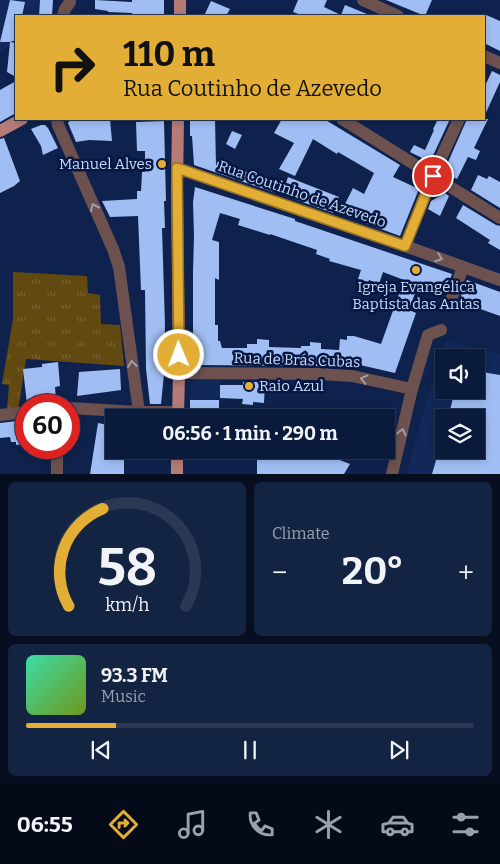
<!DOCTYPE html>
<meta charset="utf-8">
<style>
body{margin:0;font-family:Bitter,serif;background:#132342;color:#f1f3f6;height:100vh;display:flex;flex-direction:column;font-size:19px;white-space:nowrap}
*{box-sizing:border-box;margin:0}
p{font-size:16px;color:#99a1af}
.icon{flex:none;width:28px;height:28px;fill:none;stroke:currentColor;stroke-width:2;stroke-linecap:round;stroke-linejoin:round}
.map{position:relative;height:474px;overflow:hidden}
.drawer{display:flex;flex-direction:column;gap:8px;padding:8px;background:#060e20;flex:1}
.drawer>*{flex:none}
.top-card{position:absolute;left:15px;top:15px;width:470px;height:105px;border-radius:0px;box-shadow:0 2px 8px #0003,0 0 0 1px #2a3854;background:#e3ae35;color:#111;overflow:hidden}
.tools{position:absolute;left:435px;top:349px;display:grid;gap:10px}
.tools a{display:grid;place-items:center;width:50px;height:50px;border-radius:0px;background:#0a1a3a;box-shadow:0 2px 8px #0003,0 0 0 1px #2a3854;font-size:25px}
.speed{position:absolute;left:15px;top:394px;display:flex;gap:10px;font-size:25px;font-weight:700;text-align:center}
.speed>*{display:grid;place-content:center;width:65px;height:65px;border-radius:50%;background:#0a1a3a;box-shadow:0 2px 8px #0003,0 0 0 1px #2a3854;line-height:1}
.speed .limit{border:8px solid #d22;background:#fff;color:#111}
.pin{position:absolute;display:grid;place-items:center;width:42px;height:42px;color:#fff;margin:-21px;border:2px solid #fff;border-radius:50%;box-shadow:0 1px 5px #0007}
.me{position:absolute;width:55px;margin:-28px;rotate:359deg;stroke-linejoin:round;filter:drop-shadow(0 0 4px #0008)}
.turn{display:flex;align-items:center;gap:18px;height:105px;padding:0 25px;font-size:22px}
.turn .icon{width:65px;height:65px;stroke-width:2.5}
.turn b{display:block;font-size:35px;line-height:42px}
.big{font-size:38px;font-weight:700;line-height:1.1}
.drawer .tile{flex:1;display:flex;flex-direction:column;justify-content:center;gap:8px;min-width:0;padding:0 18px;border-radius:8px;background:#132342}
.drawer .dial{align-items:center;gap:0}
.dial svg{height:130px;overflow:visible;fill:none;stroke:#2a3854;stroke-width:7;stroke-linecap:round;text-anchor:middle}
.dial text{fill:#f1f3f6;stroke:none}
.song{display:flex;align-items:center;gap:15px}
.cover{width:60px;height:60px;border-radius:8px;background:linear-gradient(135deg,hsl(160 70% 55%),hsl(80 70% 35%))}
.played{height:5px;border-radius:2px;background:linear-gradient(90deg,#e3ae35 20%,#2a3854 20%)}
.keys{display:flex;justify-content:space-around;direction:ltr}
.heat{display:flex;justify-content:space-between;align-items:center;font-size:28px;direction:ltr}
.drawer .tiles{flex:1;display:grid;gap:8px;grid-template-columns:1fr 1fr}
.tile:last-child{grid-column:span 2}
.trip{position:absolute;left:105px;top:409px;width:290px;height:50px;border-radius:0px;background:#0a1a3a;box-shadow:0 2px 8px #0003,0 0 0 1px #2a3854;font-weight:700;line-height:50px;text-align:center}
.menu{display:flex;height:80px;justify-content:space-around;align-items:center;background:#040a17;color:#99a1af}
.menu .icon{width:35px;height:35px}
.menu .on{color:#e3ae35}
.menu b{font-size:22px;color:#f1f3f6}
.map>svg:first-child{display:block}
.built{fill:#12285a;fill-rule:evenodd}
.grass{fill:url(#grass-tufts)}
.building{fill:#a1bef4;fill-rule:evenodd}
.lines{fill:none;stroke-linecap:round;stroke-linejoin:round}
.minor{stroke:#6c514f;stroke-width:12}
.major{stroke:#b47b77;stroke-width:12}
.oneway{stroke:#a09caa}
.route-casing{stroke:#947122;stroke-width:12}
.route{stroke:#e3ae35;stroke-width:9}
.poi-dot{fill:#e3ae35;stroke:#051742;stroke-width:2}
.labels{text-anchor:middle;stroke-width:5;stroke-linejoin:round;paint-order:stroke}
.poi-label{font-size:15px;fill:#cad9f5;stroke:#051742;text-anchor:end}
.street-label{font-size:15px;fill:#cad9f5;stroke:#051742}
</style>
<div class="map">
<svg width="500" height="474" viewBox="0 0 500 474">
<defs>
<pattern id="grass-tufts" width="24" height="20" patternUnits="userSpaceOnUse" patternTransform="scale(1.25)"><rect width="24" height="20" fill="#614910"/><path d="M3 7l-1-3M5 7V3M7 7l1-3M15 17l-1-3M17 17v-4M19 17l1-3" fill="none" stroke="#766333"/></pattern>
</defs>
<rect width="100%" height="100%" fill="#0e224d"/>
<path class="built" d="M0,0H39L38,16H16V42L8,45L0,54Z
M445,341L500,354V474H407L421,419ZM444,358H476V390H444ZM444,418H476V450H444Z
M191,379H220V397H214V400H191Z"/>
<path class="grass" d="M13,272L87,276L88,293L100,295L101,324L120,325L124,366L26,359L18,411L7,409L9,385L2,384L13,319Z"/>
<path class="building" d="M10,0L25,2L22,16H16V40L10,42H0Z
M40,0H53L52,16H39Z
M95,0L132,2V0H164V16H132V13L108,12V11L95,9Z
M298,0H327L324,7L341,15L345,5L372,16H304L293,12Z
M386,0H432L425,16Z
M211,1L230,9L226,16H204Z
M484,14L500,21V51L484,43Z
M10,42L16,43V77L7,72Z
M492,71L500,75V82L484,117V88Z
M16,81V113L0,122V90Z
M71,119H110L112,141L89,140L76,142L68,123Z
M190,119H215L216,166L218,161L285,186L288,177L339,197L333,213L294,199L277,192L276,193L194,165L192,136H190Z
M282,119H324L400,165L393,177L419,189L400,236L367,224L369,218L344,206L353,188L364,194L374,173L338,152L337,154L313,139L295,176L279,169L294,143L274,133Z
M438,119H450L430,162L410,152L414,145L425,150L434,130L433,129Z
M467,119H488L474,148L480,151L476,160L468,157L457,179L444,173L446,170L445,169Z
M164,121L166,201H164L165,228H162L165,326L164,374L161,404H150L146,369L145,290H141L138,216L110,217L102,201L137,199V191H141L142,172H145V151H137L136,122Z
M41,125H45L48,128L58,148L43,155L41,146L31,129Z
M232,131L242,135L235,149L226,144Z
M4,138L20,181L14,186L0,193V139Z
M478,175L487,179L489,176L500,182V208L471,190Z
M195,187L295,219V221L452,274L445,293H443V291L420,282L418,285L409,310L416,313L395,373L347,362V368L320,366L193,365V271L194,236L193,202ZM220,213L240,219L238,225L270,235V234L317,250L316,254L330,259L329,261L361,270L358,279L368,282L369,280L379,284L383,272L404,280L381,344L354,336H347V340L340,339L339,350L321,349V343L310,342V346H301V348L269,347V340L257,339V344H247V348H222L220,341H218V325H215V278L219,280V242L212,240Z
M445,193L449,196L440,216L428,209L431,201Z
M463,205L496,225L500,226V250L488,243L490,240L456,218Z
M467,280L500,292V316L472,306L473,303L460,299Z
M58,362L60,386L55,387L56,401L27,404L23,369L42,367V364Z
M120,369L121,390L77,396L79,372Z
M476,371L500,375V474H432L439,450H476V418H448L455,390H476Z
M243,382H265L264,403L253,402V405L242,404L243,399L220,398V385H243Z
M190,400H219V418H190Z
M26,420V444L16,445V442H11L10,437L0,438V423Z
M98,423L114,426V450H124V474H90Z
M257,450H314L350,464L344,474H257Z"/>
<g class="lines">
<path class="minor" d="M363,0L398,16
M63,16L65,9L70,2
M484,56L500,63
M57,119L58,125L113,249L119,267L139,412
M342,119L500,218
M177,168L405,246L500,280
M405,246L433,175L459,119
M450,303L463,267
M179,373L320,374L352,376L412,389
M69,408L139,412H178
M0,415L26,412
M57,474V448
M392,474L412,389L428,335L441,330"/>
<path class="major" d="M180,0V16
M178,119L177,187L179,373L178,418
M0,131L22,119
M177,474V450"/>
</g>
<defs><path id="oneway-chevron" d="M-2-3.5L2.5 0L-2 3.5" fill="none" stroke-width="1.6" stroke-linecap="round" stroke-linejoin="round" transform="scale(1.25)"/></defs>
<g class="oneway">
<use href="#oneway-chevron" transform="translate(94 207) rotate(-114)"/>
<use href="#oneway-chevron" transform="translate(439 258) rotate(20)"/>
<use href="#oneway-chevron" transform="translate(132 364) rotate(-97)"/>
<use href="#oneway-chevron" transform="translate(364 379) rotate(-167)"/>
<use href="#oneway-chevron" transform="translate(402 432) rotate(-77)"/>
</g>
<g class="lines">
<g class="route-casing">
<path id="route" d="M179,355L177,168L405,246L433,176"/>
</g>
<use href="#route" class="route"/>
</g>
<g class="poi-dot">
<circle cx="162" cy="164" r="5"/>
<circle cx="416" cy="270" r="5"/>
<circle cx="249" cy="386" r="5"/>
</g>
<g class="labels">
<g class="poi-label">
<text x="152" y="169">Manuel Alves</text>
<text x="416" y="292" text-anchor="middle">Igreja Evangélica<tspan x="416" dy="17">Baptista das Antas</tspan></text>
<text x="259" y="391" text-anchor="start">Raio Azul</text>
</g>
<g class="street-label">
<text transform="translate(302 194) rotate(19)" y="5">Rua Coutinho de Azevedo</text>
<text transform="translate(297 360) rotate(2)" y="5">Rua de Brás Cubas</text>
</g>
</g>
</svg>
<div class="tools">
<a><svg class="icon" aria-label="sound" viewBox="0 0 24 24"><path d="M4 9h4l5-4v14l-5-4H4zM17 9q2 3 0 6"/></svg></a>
<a><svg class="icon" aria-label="layers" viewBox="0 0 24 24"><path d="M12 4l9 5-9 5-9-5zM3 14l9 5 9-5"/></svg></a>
</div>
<div class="speed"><div class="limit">60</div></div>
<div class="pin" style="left:433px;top:176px;background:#d93025"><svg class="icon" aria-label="arrive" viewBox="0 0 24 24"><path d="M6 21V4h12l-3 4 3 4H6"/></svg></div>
<svg class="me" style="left:179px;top:355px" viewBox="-20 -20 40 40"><circle r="17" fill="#e3ae35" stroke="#fff" stroke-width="3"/><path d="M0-11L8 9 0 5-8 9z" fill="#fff"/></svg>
<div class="trip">06:56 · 1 min · 290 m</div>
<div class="top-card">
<div class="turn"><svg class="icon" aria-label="right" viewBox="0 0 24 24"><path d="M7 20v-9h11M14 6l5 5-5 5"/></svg><div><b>110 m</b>Rua Coutinho de Azevedo</div></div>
</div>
</div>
<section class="drawer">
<div class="tiles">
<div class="tile dial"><svg viewBox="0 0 100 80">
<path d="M14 69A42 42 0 1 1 86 69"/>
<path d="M14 69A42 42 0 0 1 35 9" stroke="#e3ae35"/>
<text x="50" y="56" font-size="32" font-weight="700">58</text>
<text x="50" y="72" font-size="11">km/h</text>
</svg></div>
<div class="tile"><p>Climate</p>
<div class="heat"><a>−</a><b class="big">20°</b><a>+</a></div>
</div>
<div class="tile">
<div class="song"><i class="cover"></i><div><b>93.3 FM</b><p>Music</p></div></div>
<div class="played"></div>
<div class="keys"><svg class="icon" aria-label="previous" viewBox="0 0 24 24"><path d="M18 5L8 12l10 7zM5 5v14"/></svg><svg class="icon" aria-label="pause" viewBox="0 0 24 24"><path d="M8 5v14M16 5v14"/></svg><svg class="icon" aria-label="next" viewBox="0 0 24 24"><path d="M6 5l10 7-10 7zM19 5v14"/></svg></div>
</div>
</div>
</section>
<nav class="menu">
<b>06:55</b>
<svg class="icon on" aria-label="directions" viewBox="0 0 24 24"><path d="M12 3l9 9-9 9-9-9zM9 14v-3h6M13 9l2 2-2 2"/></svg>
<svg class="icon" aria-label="music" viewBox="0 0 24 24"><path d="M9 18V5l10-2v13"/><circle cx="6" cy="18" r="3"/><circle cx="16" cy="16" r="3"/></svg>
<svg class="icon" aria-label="phone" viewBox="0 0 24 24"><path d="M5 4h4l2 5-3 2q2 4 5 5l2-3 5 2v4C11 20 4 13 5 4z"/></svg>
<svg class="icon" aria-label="climate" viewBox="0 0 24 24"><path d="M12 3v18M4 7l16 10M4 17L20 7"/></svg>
<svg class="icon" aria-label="car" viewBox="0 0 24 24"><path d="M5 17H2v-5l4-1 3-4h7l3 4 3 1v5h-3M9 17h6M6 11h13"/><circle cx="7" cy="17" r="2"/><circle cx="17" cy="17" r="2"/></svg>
<svg class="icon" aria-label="filters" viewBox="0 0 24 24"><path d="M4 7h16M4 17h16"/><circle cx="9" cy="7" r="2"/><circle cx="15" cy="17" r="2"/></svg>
</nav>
